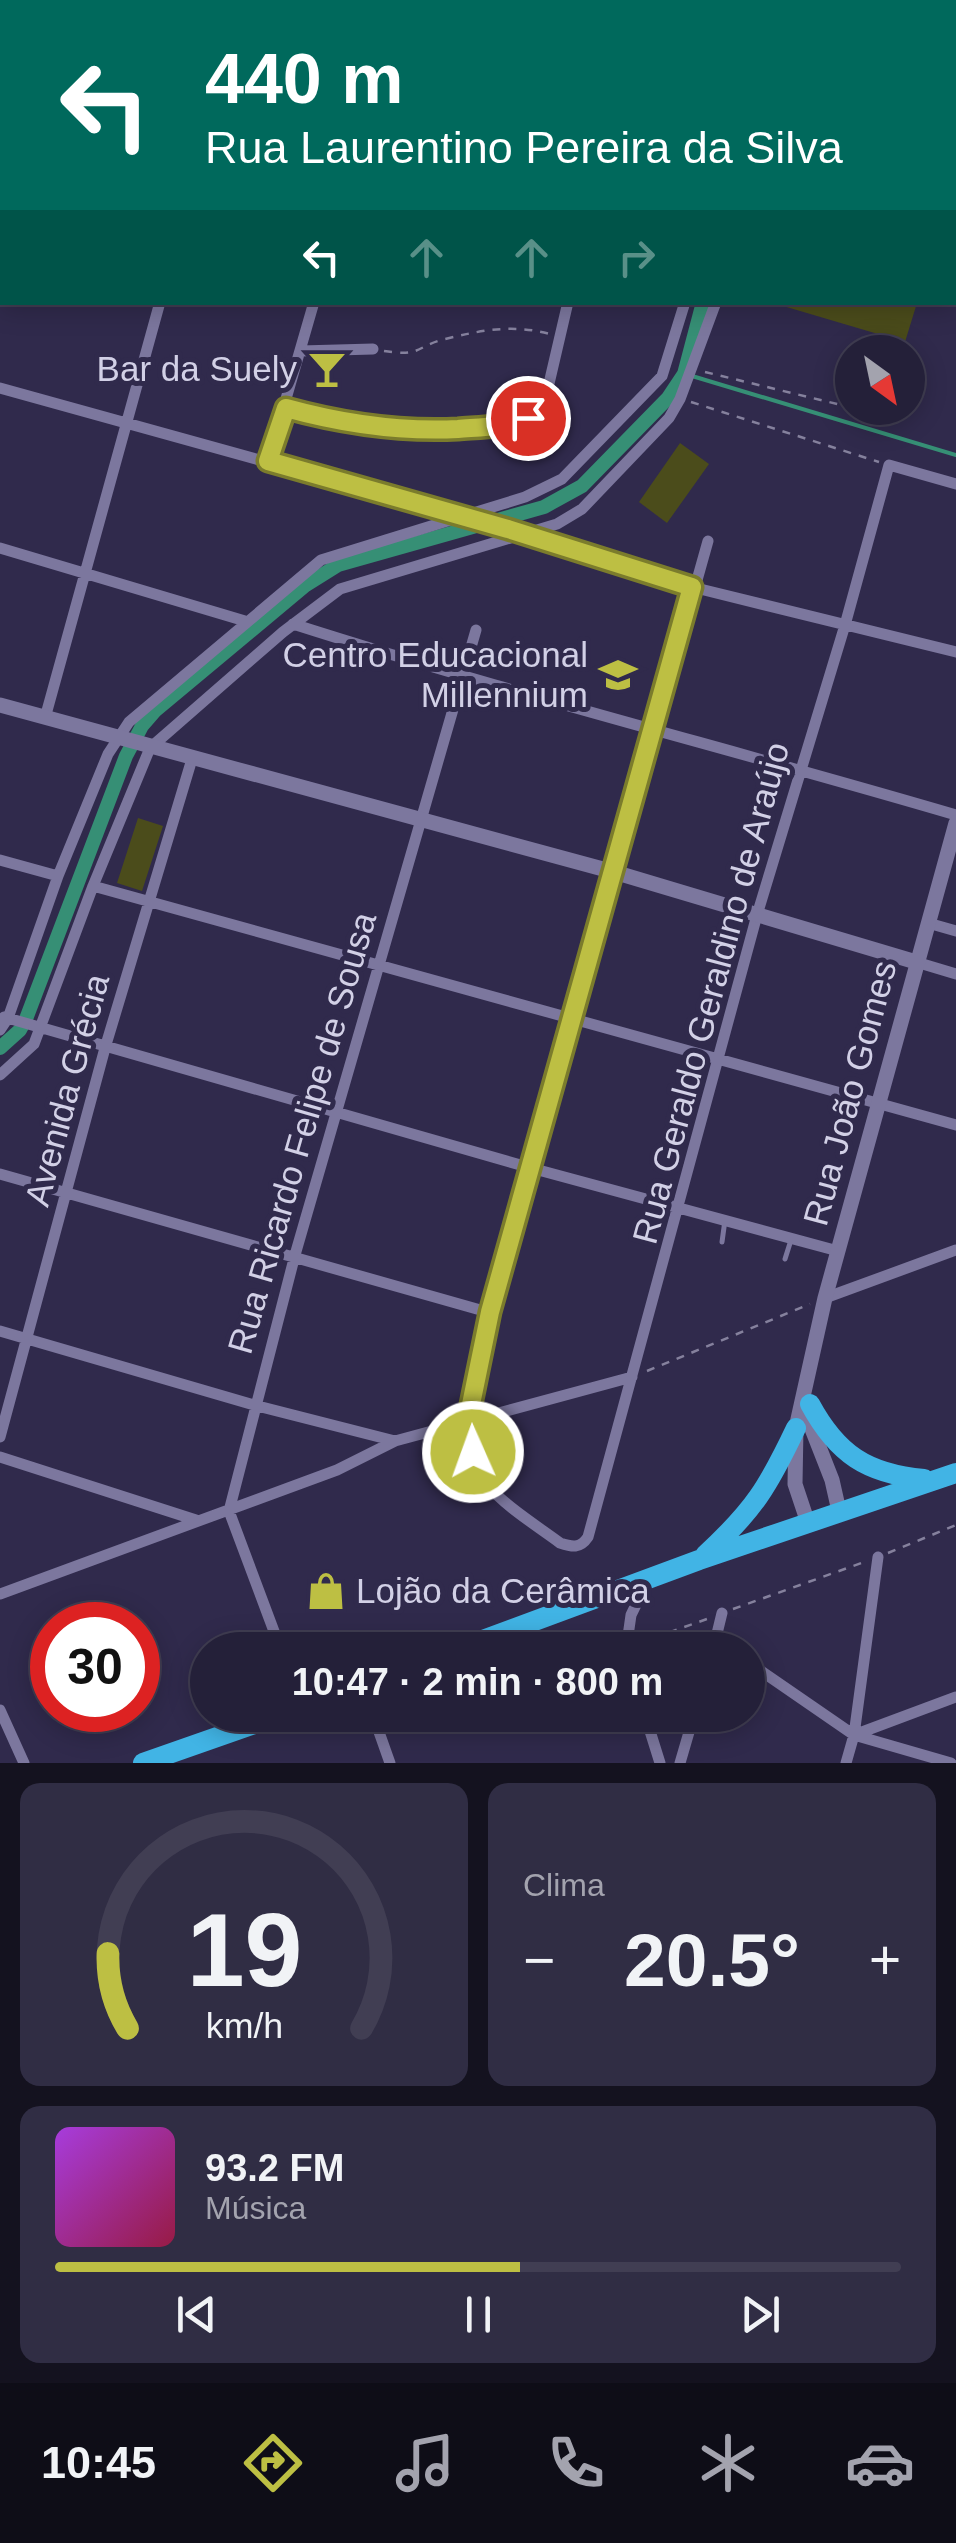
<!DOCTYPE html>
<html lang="pt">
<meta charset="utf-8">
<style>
body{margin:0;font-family:Arial,sans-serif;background:#302d44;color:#f1f3f6;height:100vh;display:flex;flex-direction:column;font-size:38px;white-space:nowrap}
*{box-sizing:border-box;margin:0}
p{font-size:32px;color:#a3a3ae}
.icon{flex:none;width:55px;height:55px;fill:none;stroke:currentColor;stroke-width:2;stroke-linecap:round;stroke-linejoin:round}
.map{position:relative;height:1763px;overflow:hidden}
.side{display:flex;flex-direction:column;gap:20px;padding:20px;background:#14121f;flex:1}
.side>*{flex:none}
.guide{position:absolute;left:0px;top:0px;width:958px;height:305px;box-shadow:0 5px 25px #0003,0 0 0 2px #413e53;background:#00695c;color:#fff;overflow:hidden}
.needle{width:65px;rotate:147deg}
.tools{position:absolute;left:835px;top:335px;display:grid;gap:20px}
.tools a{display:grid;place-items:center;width:90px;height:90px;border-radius:50%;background:#242039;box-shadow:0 5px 25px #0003,0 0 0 2px #413e53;font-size:50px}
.speed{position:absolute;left:30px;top:1602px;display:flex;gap:20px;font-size:50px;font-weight:700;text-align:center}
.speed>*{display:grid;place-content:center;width:130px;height:130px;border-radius:50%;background:#242039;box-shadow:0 5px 25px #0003,0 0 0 2px #413e53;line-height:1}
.speed .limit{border:15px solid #d22;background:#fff;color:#111}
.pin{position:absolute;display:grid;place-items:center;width:85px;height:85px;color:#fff;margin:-42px;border:5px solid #fff;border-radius:50%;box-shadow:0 2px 10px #0007}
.me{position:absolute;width:110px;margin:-55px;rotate:358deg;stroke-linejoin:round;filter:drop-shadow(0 0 8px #0008)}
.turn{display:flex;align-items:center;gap:35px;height:210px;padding:0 40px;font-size:45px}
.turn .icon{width:130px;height:130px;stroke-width:2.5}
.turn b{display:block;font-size:70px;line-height:85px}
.lanes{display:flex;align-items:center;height:95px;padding:0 40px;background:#0003;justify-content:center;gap:50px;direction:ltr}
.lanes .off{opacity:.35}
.big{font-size:75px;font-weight:800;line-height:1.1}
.side .widget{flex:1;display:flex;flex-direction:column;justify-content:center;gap:15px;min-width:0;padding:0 35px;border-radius:20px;background:#302d44}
.side .dial{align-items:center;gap:0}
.dial svg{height:260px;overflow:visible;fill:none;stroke:#413e53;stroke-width:7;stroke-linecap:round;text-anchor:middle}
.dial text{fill:#f1f3f6;stroke:none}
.song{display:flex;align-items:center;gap:30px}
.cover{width:120px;height:120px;border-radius:15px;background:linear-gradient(135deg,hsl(280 70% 55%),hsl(340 70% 35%))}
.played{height:10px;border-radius:5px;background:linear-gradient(90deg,#bdbf43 55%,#413e53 55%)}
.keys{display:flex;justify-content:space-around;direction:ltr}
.heat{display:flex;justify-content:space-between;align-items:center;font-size:55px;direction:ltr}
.side .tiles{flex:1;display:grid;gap:20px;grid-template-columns:1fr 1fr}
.widget:last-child{grid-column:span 2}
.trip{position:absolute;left:190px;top:1632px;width:575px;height:100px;border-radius:50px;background:#242039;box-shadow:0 5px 25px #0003,0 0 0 2px #413e53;font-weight:800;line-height:100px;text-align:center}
.menu{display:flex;height:160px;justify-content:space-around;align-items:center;background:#0e0d17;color:#a3a3ae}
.menu .icon{width:70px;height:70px}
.menu .active{color:#bdbf43}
.menu b{font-size:45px;color:#f1f3f6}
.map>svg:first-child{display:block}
.green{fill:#4b4c1b}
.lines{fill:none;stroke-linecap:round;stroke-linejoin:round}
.stream{stroke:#368f75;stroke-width:4}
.canal{stroke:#368f75;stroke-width:14}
.path{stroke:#85819d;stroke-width:2.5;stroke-dasharray:8 8;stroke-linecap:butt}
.lane{stroke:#7c779e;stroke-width:5}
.street{stroke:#7c779e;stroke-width:11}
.secondary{stroke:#7c779e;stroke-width:15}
.primary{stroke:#599cc9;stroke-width:18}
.highway{stroke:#41b4e5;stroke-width:20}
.route-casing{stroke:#7b7c2c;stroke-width:25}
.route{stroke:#bdbf43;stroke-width:18}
.labels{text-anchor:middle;stroke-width:10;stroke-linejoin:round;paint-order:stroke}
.poi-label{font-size:35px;fill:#d2d0e6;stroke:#302a4c;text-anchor:end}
.street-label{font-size:35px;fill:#d2d0e6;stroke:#302a4c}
</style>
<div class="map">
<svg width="956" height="1763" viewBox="0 0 956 1763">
<rect width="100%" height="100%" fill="#302a4c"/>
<path class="green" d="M773,303L917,302V303L905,342Z
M680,443L709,464L667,523L639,502Z
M138,818L163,826L142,891L117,883Z"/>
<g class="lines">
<path class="stream" d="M955,15H956
M692,376L956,455"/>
<path class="canal" d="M903,2L906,0
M0,1048L20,1030L26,1019L126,756L142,726L155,711L306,585L338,565L544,507L582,486L668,398L684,374L703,302"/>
<path class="path" d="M954,2L956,0
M955,204H956
M384,351C422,357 414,347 445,339C482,330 513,324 550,334
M705,372L903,420
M691,402L879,462
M647,1371L810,1304
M888,1553L956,1525
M733,1609L867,1561
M639,1643L707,1619"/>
<path class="lane" d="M0,14L2,15
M0,63H2
M722,1242L725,1220
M785,1259L791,1240"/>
<path class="street" d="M682,0L690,2
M398,2L399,0
M877,2L880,0
M925,2L927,0
M301,351L373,349
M0,388L508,529L692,587L956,652
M286,408C316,416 347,426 378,429C420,433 514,437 544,405L568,302
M268,461L314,302
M708,541L491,1313C480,1365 451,1436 488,1485C502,1504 540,1528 560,1543C572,1547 580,1549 588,1537L757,915L845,625L889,465L956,484
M0,548L245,621
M293,624C512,694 735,750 956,815
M45,718L160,302
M0,860L58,876
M93,886L956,1125
M928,923L956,931
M916,962L956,974
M4,1017L531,1168L838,1251
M0,1030L8,1018L58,876L108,754L129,722L321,560L525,497L562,479L662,376L685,302
M0,1075L34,1044L93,886L150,748L283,632L340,589L557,524L582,509L669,418L680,399L716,302
M0,1174L491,1313
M825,1298L956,1250
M0,1331L254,1405L395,1441
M0,1437L105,1048L192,759
M0,1457L196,1520
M0,1594L337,1470L395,1441L632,1377
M716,1640L730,1650
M281,1650L229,1511L295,1255L476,630
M626,1650L631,1615L648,1580
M713,1650L722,1613
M748,1662L854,1735L951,1763
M0,1710L24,1763
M373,1715L390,1763
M645,1715L660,1763
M854,1735L956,1697
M680,1763L694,1715
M846,1763L854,1735L878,1557"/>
<path class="secondary" d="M647,2V0
M0,705L614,872L916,962
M811,1410L812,1429L832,1480L839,1511
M808,1523L795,1484L796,1428L825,1298L956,823"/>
<path class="primary" d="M172,0L181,2
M955,229H956"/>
<path class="highway" d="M810,1404C837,1454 867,1474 924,1479
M705,1555C754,1510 768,1487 796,1428
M456,1650L699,1560L956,1473
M143,1763L280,1715"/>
</g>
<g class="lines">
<g class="route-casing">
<path id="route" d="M473,1452L468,1419L490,1312L692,587L508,529L268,461L286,408C344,424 398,432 458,429C482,427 505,427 528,418"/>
</g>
<use href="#route" class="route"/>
</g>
<defs>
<g id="bar-bare" transform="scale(3)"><path d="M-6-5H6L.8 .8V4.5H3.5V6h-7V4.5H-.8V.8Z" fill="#bdbf43" stroke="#302a4c" stroke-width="2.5" paint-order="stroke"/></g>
<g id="school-bare" transform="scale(3)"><path d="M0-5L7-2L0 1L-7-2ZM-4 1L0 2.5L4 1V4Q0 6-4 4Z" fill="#bdbf43" stroke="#302a4c" stroke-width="2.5" paint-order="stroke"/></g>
<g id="shop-bare" transform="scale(3)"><path d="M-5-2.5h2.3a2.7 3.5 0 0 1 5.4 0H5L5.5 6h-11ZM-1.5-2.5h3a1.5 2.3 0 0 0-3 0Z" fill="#bdbf43" stroke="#302a4c" stroke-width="2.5" paint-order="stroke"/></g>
</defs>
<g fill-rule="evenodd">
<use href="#bar-bare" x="327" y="369"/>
<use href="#school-bare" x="618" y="675"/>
<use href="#shop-bare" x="326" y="1591"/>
</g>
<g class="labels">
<g class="poi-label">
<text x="297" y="381">Bar da Suely</text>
<text x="588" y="667">Centro Educacional<tspan x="588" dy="40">Millennium</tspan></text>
<text x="356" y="1603" text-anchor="start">Lojão da Cerâmica</text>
</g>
<g class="street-label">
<text transform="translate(711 993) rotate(-75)" y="12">Rua Geraldo Geraldino de Araújo</text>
<text transform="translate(67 1090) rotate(-75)" y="12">Avenida Grécia</text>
<text transform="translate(850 1093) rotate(-75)" y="12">Rua João Gomes</text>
<text transform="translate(302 1133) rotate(-74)" y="12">Rua Ricardo Felipe de Sousa</text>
</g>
</g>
</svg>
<div class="tools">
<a><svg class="needle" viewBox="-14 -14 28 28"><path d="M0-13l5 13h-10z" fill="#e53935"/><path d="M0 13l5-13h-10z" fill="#a3a3ae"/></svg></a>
</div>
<div class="speed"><div class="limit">30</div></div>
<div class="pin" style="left:528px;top:418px;background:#d93025"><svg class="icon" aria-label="arrive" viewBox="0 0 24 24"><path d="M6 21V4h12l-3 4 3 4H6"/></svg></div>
<svg class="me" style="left:473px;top:1452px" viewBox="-20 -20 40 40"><circle r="17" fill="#bdbf43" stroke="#fff" stroke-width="3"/><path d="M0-11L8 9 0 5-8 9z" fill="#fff"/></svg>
<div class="trip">10:47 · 2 min · 800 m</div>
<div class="guide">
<div class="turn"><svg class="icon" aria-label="left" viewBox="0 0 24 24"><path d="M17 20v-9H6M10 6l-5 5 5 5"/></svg><div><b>440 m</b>Rua Laurentino Pereira da Silva</div></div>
<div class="lanes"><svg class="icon" aria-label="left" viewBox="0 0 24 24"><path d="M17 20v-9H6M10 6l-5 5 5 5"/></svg><svg class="icon off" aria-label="ahead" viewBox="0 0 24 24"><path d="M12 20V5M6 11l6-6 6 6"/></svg><svg class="icon off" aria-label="ahead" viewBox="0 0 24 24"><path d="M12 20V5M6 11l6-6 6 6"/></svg><svg class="icon off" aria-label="right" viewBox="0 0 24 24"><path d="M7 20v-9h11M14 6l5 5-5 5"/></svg></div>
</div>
</div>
<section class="side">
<div class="tiles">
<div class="widget dial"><svg viewBox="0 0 100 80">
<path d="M14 69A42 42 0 1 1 86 69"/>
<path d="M14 69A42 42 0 0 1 8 46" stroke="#bdbf43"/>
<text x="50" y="56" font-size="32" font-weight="700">19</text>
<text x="50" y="72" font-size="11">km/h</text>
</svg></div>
<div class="widget"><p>Clima</p>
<div class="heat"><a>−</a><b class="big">20.5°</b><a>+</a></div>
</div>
<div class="widget">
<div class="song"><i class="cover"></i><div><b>93.2 FM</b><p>Música</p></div></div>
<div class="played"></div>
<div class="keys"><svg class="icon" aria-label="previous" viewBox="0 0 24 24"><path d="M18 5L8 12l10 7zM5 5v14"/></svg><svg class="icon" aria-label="pause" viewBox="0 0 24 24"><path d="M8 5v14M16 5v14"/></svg><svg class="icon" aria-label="next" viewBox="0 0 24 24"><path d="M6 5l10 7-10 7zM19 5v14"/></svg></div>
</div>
</div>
</section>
<nav class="menu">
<b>10:45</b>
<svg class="icon active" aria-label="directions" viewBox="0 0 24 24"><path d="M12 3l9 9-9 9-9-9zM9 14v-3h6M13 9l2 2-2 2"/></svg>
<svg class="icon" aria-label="music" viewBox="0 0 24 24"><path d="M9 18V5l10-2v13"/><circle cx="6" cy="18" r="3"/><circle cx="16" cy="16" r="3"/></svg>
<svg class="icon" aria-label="phone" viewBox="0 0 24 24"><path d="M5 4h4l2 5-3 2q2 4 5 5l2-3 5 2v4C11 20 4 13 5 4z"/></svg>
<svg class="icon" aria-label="climate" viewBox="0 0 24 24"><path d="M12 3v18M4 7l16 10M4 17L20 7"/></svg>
<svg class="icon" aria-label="car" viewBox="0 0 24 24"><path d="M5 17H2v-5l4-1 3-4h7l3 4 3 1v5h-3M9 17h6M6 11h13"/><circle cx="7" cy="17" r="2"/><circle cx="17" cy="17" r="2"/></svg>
</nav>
